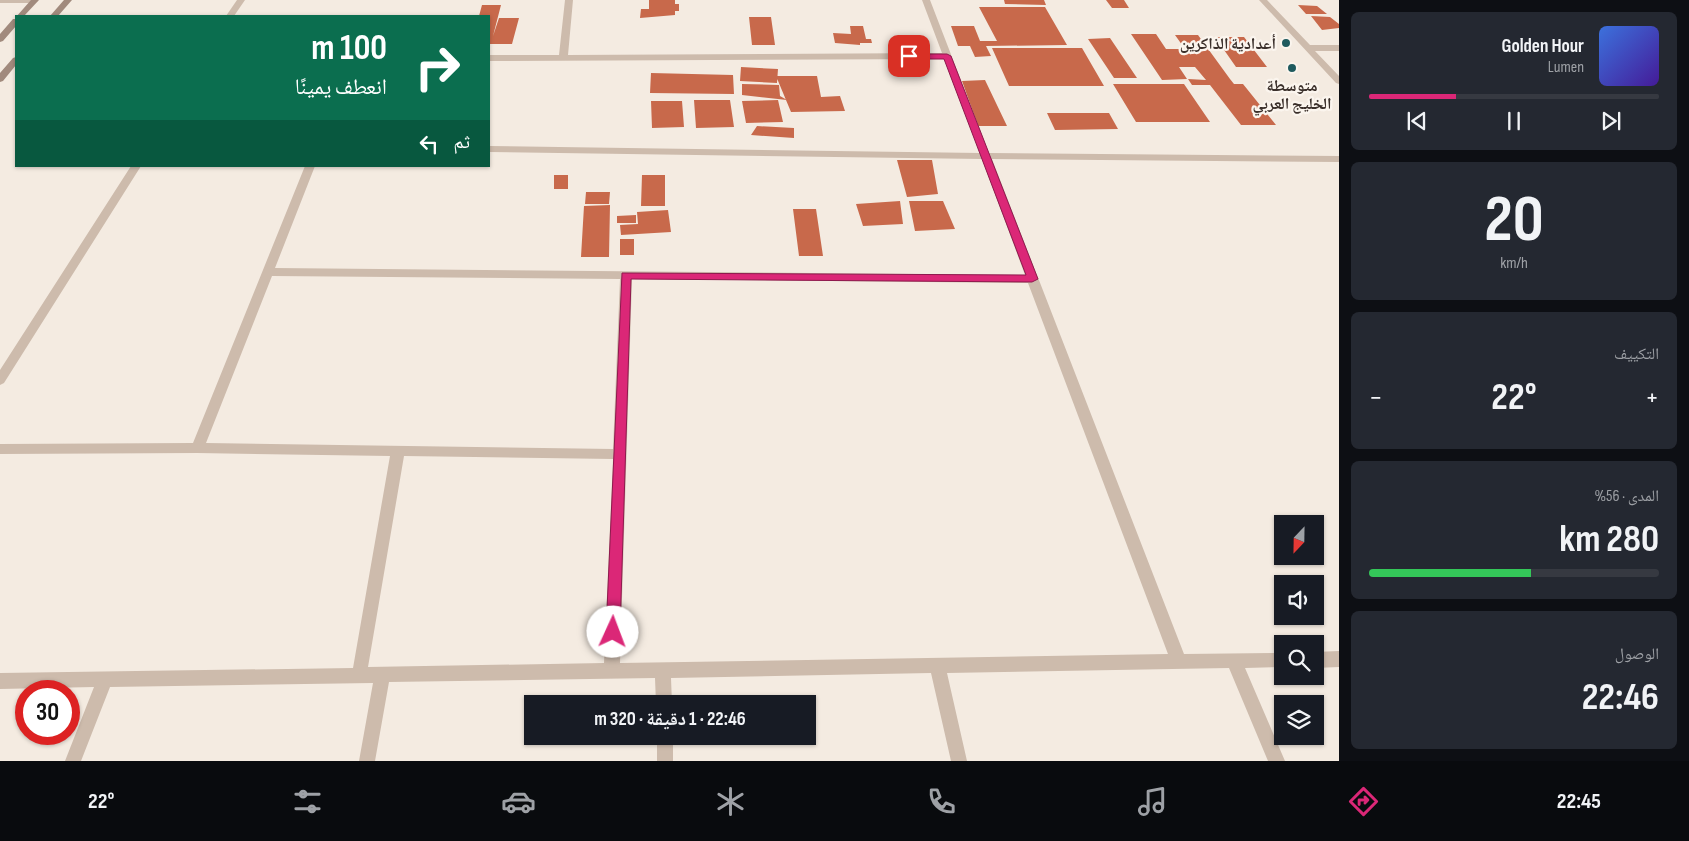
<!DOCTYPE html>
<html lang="ar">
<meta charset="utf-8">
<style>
body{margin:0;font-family:"Sofia Sans Condensed","Noto Naskh Arabic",sans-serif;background:#242831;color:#f1f3f6;direction:rtl;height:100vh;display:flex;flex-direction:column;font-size:19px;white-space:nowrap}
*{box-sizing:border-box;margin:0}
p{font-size:16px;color:#9ea1a6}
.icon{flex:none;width:28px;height:28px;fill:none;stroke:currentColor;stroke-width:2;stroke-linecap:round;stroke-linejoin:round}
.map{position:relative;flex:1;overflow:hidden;direction:ltr}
.side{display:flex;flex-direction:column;gap:12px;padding:12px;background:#0d0f14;width:350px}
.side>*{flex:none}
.hud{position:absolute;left:15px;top:15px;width:475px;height:152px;border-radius:0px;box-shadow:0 1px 4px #0004;direction:rtl;background:#0b6e4f;color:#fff;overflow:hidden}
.needle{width:32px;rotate:202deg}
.tools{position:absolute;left:1274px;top:515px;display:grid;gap:10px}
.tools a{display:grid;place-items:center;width:50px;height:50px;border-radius:0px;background:#171b24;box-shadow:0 1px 4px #0004;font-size:25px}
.speed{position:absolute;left:15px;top:680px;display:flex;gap:10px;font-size:25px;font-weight:700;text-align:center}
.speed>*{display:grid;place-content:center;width:65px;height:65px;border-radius:50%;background:#171b24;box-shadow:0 1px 4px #0004;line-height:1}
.speed .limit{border:8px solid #d22;background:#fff;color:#111}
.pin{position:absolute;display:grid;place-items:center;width:42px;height:42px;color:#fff;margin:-21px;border-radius:10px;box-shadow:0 2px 8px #0006}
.me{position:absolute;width:55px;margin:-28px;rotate:2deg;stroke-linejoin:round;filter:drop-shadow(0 0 4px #0008)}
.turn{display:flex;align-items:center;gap:18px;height:105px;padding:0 20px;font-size:22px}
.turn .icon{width:65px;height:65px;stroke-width:2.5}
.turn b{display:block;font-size:35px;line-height:42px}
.then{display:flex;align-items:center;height:48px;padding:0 20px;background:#0003;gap:10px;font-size:19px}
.big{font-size:38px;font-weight:700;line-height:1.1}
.side .widget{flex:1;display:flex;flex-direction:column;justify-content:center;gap:8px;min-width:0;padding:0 18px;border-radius:8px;background:#242831}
.side .dial{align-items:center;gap:0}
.dial b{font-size:65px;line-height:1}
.song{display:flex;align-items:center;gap:15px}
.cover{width:60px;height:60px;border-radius:8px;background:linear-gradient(135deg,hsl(220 70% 55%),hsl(260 70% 35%))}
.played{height:5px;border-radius:2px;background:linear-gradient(90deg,#db2777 30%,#363941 30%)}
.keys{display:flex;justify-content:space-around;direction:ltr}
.heat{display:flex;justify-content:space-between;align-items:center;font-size:28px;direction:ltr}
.charge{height:8px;border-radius:4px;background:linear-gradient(90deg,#34c759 56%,#363941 0)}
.trip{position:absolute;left:524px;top:695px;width:292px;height:50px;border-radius:0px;background:#171b24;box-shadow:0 1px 4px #0004;font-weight:700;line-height:50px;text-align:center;direction:rtl}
.menu{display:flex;height:80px;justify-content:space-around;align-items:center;background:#090b0e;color:#9ea1a6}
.menu .icon{width:35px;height:35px}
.menu .current{color:#db2777}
.menu b{font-size:22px;color:#f1f3f6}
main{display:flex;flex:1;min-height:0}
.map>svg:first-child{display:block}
.building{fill:#c8694b}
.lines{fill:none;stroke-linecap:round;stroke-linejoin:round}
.street{fill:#cdbbac;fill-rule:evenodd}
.secondary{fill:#a18a7d;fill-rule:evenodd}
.route{fill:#db2777;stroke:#8e194d}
.poi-dot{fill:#1f5a5e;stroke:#fbf5ee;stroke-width:2}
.labels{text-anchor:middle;stroke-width:4.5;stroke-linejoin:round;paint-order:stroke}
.far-poi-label{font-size:16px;font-weight:bold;fill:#3b302b;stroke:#fbf5ee;text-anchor:end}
</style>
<main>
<section class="side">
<div class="widget">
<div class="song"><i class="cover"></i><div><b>Golden Hour</b><p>Lumen</p></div></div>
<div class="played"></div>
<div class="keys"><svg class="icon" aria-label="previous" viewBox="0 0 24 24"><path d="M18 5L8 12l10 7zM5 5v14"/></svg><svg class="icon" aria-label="pause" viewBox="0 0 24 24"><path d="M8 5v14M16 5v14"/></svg><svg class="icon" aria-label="next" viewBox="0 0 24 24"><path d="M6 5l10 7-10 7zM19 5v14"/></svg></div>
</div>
<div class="widget dial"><b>20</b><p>km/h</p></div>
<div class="widget"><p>التكييف</p>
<div class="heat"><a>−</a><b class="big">22°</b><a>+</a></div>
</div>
<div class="widget"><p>المدى · 56%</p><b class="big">280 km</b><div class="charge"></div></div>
<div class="widget"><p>الوصول</p><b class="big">22:46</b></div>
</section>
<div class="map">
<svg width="1339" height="761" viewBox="0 0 1339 761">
<rect width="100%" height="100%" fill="#f4ebe1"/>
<path class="building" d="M649,0H675V4H679V11H675V15L640,18L641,9H649Z
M1004,0H1044L1046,5L1005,4Z
M1106,0H1124L1129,8H1112Z
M482,5H501L493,36L499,18H519L512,44H489V16H479Z
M1298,5L1317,6L1327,14H1306Z
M979,7H1045L1067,45L986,46L991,56L975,57L970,46H958L951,26H974L980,41H997Z
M1311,16L1330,17L1339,24V28L1322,30Z
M749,17H771L775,45H752Z
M850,26H863L866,39H871L872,43H860V45L835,43L833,33L851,34Z
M1131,34H1156L1166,49H1185L1175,35H1198L1230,79L1234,84H1243L1276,125H1241L1210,85H1192L1188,79L1206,80L1195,67H1179L1187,79L1162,80Z
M1215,37H1244L1267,67H1236Z
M1110,38L1137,78H1114L1088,39Z
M992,48H1082L1104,86H1009Z
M741,67L778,69L777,83L740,81Z
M651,73L733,75L734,94L650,93Z
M776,76H817L821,97L840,96L845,111L791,112Z
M985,80L1007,126H978L962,81Z
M742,84L779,85L780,96L787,100L742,95Z
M1113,84H1184L1210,122H1136Z
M694,100H730L734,127L696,128Z
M778,100L783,122L746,123L742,101Z
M651,101H682L684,127L652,128Z
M1047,113H1109L1118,129L1055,130Z
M757,126L794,128V138L751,135Z
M897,160H932L938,194L907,197Z
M554,175H568V189H554Z
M642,175H665V206H641Z
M586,192H610L609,204H585Z
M900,201L903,224L863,226L856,204Z
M909,201H943L955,229L915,231Z
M610,205L609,257H581L584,206Z
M793,209H816L823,256H799Z
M668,210L671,232L621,235L620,225L638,224L637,212Z
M636,215V223H617V216Z
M620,239H634V255H620Z"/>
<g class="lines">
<path class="street" d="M0,0H37L38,1L34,3H0Z
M237,0H245L234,16H226Z
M565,0H573L568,55L942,53L922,0H930L989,153L1339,156V162L992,159L1184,654L1282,653V667L1245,668L1285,761H1268L1229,668L947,673L967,761H951L931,673L671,678L672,704H656L655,678L389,682L375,761H359L373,683L110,687L81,761H65L94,687L0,689V673L353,668L390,456L197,453L0,454V444L193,443L305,166H315L275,268L1025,275L982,159L489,152V146L980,153L944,59L489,61V55H559ZM272,276L620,279L613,449L206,443ZM632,279L1028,283L1168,654L620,663ZM404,456L613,459L604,663L368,667Z
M1259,0H1267L1310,45H1339V51H1315L1339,76V84L1336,83Z
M131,166H141L4,383L0,385V370Z
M1339,651V667L1315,668V652Z
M657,736H673V761H657Z"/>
<path class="secondary" d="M31,0H39L24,16L16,17Z
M64,0H72L58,16H50Z
M13,19H16V26L3,41L0,42V34Z
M16,57V65L3,81L0,82V73L13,58Z"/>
</g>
<path class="route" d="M947,54L951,56L1038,279L1032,282L631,279L620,632L618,636L613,638L608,636L606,632L622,273L1026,275L944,59H909L905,56L909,54Z"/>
<g class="poi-dot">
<circle cx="1286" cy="43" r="5"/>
<circle cx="1292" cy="68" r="5"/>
</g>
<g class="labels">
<g class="far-poi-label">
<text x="1276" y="49">أعدادية الذاكرين</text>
<text x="1292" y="91" text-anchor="middle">متوسطة<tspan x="1292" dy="18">الخليج العربي</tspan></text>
</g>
</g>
</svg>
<div class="tools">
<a><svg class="needle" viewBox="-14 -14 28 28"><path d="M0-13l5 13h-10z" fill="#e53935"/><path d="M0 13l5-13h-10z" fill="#9ea1a6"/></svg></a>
<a><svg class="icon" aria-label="sound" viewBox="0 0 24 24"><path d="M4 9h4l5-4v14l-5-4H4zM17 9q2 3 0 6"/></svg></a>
<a><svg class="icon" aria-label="search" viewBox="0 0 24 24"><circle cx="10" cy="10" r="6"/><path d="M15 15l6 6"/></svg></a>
<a><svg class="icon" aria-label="layers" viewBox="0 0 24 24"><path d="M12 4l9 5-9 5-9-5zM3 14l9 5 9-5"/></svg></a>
</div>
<div class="speed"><div class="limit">30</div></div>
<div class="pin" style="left:909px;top:56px;background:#d93025"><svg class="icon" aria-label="arrive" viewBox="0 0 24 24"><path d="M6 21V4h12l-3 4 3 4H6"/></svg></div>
<svg class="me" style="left:613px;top:632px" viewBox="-20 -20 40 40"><circle r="19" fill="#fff"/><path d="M0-13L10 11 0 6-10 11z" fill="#db2777"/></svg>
<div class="trip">22:46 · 1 دقيقة · 320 m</div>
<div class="hud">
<div class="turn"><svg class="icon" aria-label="right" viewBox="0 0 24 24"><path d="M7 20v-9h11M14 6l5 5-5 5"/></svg><div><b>100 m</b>انعطف يمينًا</div></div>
<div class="then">ثم<svg class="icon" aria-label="left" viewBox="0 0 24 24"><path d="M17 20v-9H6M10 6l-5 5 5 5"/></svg></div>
</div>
</div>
</main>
<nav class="menu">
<b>22:45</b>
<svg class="icon current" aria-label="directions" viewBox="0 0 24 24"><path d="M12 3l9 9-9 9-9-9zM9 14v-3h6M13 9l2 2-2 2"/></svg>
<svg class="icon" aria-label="music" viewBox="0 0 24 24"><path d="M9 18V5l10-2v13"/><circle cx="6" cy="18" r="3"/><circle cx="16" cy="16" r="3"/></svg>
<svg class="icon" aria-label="phone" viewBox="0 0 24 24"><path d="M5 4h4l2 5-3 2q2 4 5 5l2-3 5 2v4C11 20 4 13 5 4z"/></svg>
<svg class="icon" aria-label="climate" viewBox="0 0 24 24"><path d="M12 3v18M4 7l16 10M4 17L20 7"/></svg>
<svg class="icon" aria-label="car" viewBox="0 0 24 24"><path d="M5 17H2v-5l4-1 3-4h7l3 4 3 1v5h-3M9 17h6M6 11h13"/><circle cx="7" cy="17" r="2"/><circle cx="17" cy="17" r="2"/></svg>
<svg class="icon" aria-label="filters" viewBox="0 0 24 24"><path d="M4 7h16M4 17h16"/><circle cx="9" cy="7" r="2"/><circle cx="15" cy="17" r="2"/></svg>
<b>22°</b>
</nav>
